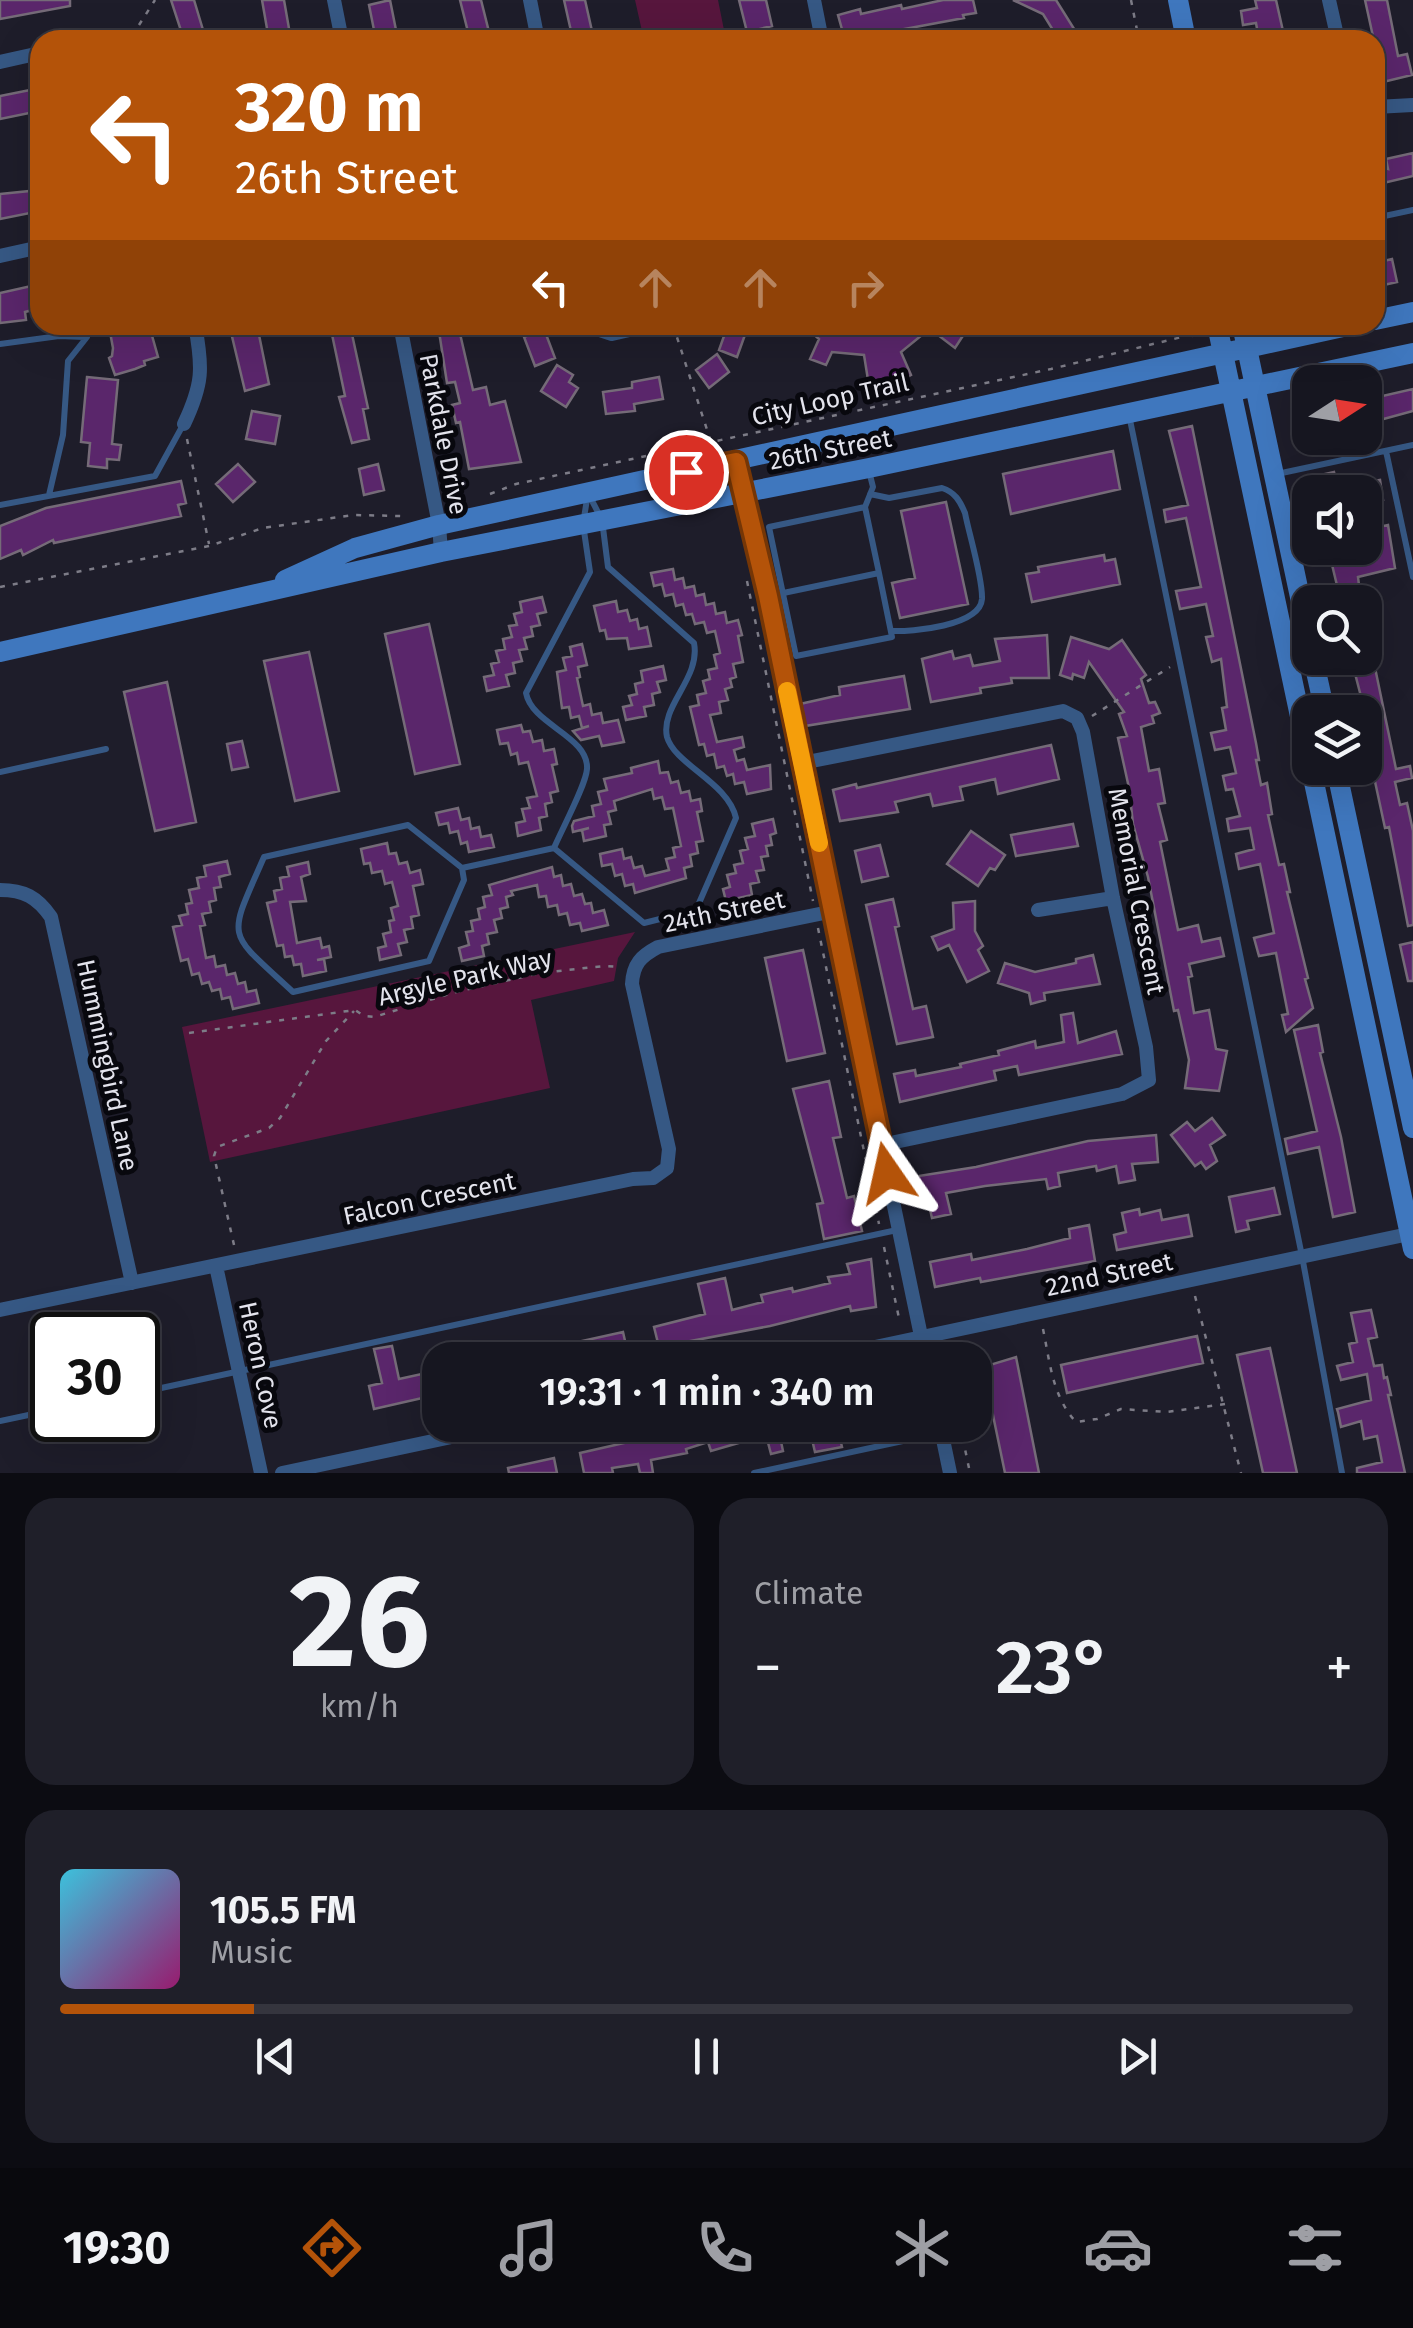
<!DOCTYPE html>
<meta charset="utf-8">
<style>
body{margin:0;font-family:"Fira Sans",sans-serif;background:#1f1f29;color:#f1f3f6;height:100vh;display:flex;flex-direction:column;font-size:38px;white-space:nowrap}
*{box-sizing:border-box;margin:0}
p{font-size:32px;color:#9e9fa5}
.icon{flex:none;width:55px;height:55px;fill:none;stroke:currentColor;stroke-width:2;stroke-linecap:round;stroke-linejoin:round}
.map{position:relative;height:1473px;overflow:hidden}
.sheet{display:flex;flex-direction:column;gap:25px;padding:25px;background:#0c0c12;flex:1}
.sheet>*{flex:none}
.hud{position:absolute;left:30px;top:30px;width:1355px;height:305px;border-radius:30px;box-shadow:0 10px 40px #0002,0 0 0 2px #35353e;background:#b45309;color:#fff;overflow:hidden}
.needle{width:65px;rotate:78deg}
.buttons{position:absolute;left:1292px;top:365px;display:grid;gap:20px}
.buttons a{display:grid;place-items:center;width:90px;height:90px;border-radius:20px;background:#161620;box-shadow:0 10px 40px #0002,0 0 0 2px #35353e;font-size:50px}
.speed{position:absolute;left:30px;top:1312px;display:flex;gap:20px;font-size:50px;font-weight:700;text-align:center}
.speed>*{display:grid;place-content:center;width:130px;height:130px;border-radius:50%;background:#161620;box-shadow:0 10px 40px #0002,0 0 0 2px #35353e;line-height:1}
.speed .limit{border:5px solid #111;border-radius:15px;background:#fff;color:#111}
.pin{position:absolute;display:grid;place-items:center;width:85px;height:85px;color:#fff;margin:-42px;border:5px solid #fff;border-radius:50%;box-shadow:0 2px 10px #0007}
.me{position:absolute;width:110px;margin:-55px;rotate:349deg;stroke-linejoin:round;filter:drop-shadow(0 0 8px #0008)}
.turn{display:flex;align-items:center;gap:35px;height:210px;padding:0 40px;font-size:45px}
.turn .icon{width:130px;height:130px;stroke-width:2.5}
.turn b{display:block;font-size:70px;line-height:85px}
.lanes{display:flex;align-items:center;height:95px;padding:0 40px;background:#0003;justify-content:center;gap:50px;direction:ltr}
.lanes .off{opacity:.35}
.big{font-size:75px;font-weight:600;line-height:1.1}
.sheet .widget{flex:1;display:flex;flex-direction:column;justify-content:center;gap:15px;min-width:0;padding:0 35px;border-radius:30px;background:#1f1f29}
.sheet .dial{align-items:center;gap:0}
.dial b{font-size:130px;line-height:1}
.song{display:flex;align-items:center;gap:30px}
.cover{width:120px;height:120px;border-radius:15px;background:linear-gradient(135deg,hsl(190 70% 55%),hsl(320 70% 35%))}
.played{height:10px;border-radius:5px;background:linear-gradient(90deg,#b45309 15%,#35353e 15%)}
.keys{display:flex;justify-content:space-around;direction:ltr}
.heat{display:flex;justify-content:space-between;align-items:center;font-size:55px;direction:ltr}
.sheet .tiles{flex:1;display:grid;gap:25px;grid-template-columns:1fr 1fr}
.widget:last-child{grid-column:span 2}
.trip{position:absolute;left:422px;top:1342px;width:570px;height:100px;border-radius:30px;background:#161620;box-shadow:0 10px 40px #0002,0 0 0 2px #35353e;font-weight:600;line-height:100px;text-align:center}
.menu{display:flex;height:160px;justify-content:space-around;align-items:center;background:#09090d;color:#9e9fa5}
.menu .icon{width:70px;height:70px}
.menu .active{color:#b45309}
.menu b{font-size:45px;color:#f1f3f6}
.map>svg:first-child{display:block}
.green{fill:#57163d}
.building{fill:#5a266b;stroke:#756b78;stroke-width:2.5}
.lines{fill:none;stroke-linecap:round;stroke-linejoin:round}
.path{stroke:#7d7c87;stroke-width:2.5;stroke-dasharray:5 8;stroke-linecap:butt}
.lane{stroke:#365884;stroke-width:6}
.street{stroke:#365884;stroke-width:14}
.secondary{stroke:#3f77be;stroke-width:20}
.route-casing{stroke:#753606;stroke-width:25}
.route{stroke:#b45309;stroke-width:18}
.slow{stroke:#f59e0b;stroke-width:18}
.labels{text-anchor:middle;stroke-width:10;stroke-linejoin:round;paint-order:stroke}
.street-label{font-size:25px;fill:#e3e3ec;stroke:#08080e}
</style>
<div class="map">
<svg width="1413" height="1473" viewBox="0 0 1413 1473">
<rect width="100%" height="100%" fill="#1e1d2a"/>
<path class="green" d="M635,0H718L726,40H644Z
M635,932L618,958L614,981L531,1000L550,1088L210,1162L182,1027Z"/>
<path class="building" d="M0,0H70V6L0,19Z
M171,0H194L206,40H184Z
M262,0H284L291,40H269Z
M390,0L398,40H376L369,5Z
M460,0H481L491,40H470Z
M564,0H585L594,40H573Z
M739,0H766L772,26L747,32Z
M943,0H973L976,13L963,15L964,18L845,40L838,15L860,9L861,14L901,5L902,9Z
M1013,0H1056L1076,32L1059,40L1043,14Z
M1255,0H1276L1285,40H1259L1256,23L1243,25L1241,11L1257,8Z
M1365,0H1387L1398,56L1407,54L1412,75L1383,82Z
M35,89L39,111L0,119V96Z
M1413,153V176L1375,185V165L1388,169L1386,159Z
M40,190V211L0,219V194Z
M1392,259L1397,282L1375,287V263Z
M40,284V308L25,312L26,320L0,323V293Z
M121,325H149L158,357L144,361L145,365L135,369L115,375L109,358L112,356L113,348L110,332L122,328Z
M257,325L269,384L245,391L230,328Z
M330,325H350L368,408L363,409L369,439L352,443L339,397L345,396Z
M438,325H458L473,390L486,387L490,405L505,401L521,462L469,469L460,422L456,423L452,405L460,403L455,382L447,383Z
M728,325L746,332L737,357L719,350Z
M803,325H835L841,331L881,334L896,325H915L922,335L901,352L911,375L900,381L869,386L864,355L832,352L826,365L810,359L819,339Z
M945,325H957L966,331L955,348L938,335Z
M544,329L555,358L535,366L524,337Z
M717,354L729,372L709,388L696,370Z
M557,365L573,375L569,382L578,388L566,407L541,391Z
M87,377L118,380L112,444L121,445L119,460L107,459V468L88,466L90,443L81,442Z
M659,377L663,399L634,404L635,411L606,414L603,392L632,388V382Z
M1413,389V411L1365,424V400Z
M252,411L280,416L275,444L246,439Z
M1310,411V446L1304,447L1298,413Z
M1192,426L1256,743L1259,760H1256L1261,785L1267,783L1272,814L1268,815L1279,865L1284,864L1290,892H1287L1308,978L1305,979L1313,1008L1286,1032L1282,1015L1288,1014L1276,953L1259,956L1254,938L1274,933L1260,864L1239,869L1236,854L1254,849L1250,828L1229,831L1227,819L1240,816L1233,789L1226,790L1223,776L1236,773L1230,747L1215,750L1211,733L1226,730L1222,708L1227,707L1221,659L1212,662L1206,637L1213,636L1206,604L1180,609L1176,591L1201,587L1186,518L1166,522L1164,510L1188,505L1169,431Z
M1113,451L1120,489L1011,514L1003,474Z
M238,464L255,482L233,502L216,484Z
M378,464L384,490L364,495L359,469Z
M1334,472L1339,492H1316L1312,477Z
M1380,480L1383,500L1365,503L1362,483Z
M181,481L186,503L178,505L181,516L54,543L53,540L23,555L21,550L0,559V526L46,508Z
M946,502L968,604L900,618L892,583L915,578L901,511Z
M1388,525L1395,568L1358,577L1361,602H1341L1328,548H1365V530Z
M1104,555L1105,561L1115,559L1120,584L1032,602L1026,574L1039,572L1038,567Z
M673,569L675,580L683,578L685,588L694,586L696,596L704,594L706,605L714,603L716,614L725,612L727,623L738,620L742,635L738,636L743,662L733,664L736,677L730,679L732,687L725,689L728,700L719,702L721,713L710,715L717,742L742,737L744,747L734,750L737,761L744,759L747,770L770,765L771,789L747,794L744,782L735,784L733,774L727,776L724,766L717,768L714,754L707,756L704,744L699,745L690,707L699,705L697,695L706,693L703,681L710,679L708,670L717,668L714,655L720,653L715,631L707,633L704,622L695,624L692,614L686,615L683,604L676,606L673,594L665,596L662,584L654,586L651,573Z
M542,597L546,612L537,614L540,625L531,627L533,636L524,638L527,649L519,650L522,661L513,663L515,673L506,675L509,686L487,691L484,677L494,675L491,664L499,662L496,651L505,649L503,639L512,637L509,626L517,625L514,614L522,612L520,602Z
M616,601L618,612L627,610L630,621L637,619L639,629L647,627L651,646L629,649L627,638L607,639L605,630L600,631L594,606Z
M429,624L460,764L415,774L385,634Z
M1047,635L1049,678H1011L1012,683L980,688L981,693L931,702L922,659L952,651L954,659L970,655L973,666L1000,661L995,639Z
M1071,637L1109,649L1122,640L1146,675L1141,679L1149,703L1155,702L1160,713L1152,716L1154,723L1141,727L1149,771L1159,769L1165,803L1158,804L1167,840L1160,842L1178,930L1198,925L1202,942L1220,938L1224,956L1189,964L1192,976L1188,977L1194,1013L1209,1010L1216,1049L1227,1051L1219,1091L1185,1088L1189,1060L1178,1010L1174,1011L1148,877L1133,824L1129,788L1118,738L1127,736L1119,714L1124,712L1089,662L1084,678L1073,674L1072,679L1060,675Z
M582,644L587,665L578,667L580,677L577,678L583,706L590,704L592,715L601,713L603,723L618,720L624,742L602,746L599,736L581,740L573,731L589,726L582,728L579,716L571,718L569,707L562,708L557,672L566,670L563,658L572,656L570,647Z
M309,652L339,791L295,801L264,661Z
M1351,658H1373L1396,769L1410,766L1412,778L1395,782L1400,805L1407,803L1413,831V925L1408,926L1389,827L1385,828L1365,735V712Z
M663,666L666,680L657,682L660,692L652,694L654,705L644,707L646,716L626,720L623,707L632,705L629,696L637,694L635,684L643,682L641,671Z
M904,676L910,709L805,726L800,704L840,695L839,687Z
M167,682L196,822L155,831L124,692Z
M521,725L523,732L530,731L533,742L542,740L544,751L554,749L557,764L552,765L558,791L550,793L552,802L545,804L547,816L539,818L541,830L518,836L516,823L525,821L522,809L530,808L527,798L537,796L528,762L519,764L517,753L511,755L508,743L500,744L497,730Z
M242,741L248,767L232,770L227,744Z
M1051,745L1059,779L998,794L995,779L960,787L963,800L933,806L930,794L895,802L898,812L840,821L833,790L856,784L857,788Z
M658,761L660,773L668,772L671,783L678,781L681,793L689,791L691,801L700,799L702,811L697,812L703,841L696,842L698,853L690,855L692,866L684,868L686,878L635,893L633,884L625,886L622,874L615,876L612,864L602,866L600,854L622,849L624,859L631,857L634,868L642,866L645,876L669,870L666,859L675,857L673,848L681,846L673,808L665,809L662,797L654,799L652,789L614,801L616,810L608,812L611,824L604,825L606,836L584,841L582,830L589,828L573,832L572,826L574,821L594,816L592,806L601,804L598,792L607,790L604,779L632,773L631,768Z
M458,808L461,820L469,818L471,829L479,827L481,837L491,835L494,847L469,852L467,842L461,844L458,831L450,833L448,823L439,825L436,813Z
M773,819L776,833L770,835L772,845L766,846L768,856L761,857L764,870L756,871L759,882L750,884L752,895L726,901L723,889L730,887L727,875L736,873L734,865L743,863L740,851L748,849L745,838L755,836L752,824Z
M1073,824L1078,846L1016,856L1011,835Z
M971,831L1005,855L995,870L990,868L978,886L947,864Z
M387,843L389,854L396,853L399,864L407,862L410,873L420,870L423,884L413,886L419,915L411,917L413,928L404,930L407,942L398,944L401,955L380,960L378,948L386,946L383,934L391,932L389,921L394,920L391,908L398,906L392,882L385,884L382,871L372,873L370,863L364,864L361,849Z
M880,845L888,876L862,882L855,851Z
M227,861L230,874L219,877L221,887L214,888L216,900L209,902L211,912L202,914L205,925L200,926L206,958L214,956L216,967L225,965L227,975L235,973L238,984L245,982L247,992L256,990L259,1003L233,1009L230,997L222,999L220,989L212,991L209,982L202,984L199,973L192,975L188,959L181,961L173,927L182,925L179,916L188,914L186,904L192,903L189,890L199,888L197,878L206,876L204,866Z
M308,862L310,874L301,877L306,901L290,902L297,943L320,938L322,948L329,946L331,957L317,960L324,959L326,971L303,976L301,964L294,965L292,956L285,957L283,945L277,946L267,903L276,901L274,891L282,889L280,878L289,876L287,867Z
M552,867L554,877L561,875L563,886L571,884L574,896L582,894L585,904L591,903L593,913L604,910L608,925L582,931L580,923L570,925L567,913L559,915L557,905L548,907L546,896L539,897L537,885L511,891L513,895L506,897L508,907L500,909L502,918L494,920L497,932L487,934L489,944L482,946L484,956L462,961L459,948L469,945L466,932L473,931L471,921L480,919L478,909L485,907L483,897L492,895L489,885Z
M893,899L899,926L895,927L913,1009L926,1006L933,1037L897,1044L866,905Z
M975,901V931L983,946L978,950L989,971L967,982L949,945L938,950L932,937L954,929L953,903Z
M1413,942V981H1408L1400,945Z
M803,950L825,1053L787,1061L765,958Z
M1093,955L1100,984L1044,993L1045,1000L1031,1004L1029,993L998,983L1005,963L1035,972L1076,963V959Z
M1073,1013L1078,1043L1116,1031L1122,1054L1019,1075L1017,1066L994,1071L996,1080L900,1102L894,1074L915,1070L916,1076L961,1067L960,1064L999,1055L998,1051L1035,1041L1036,1048L1064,1042L1061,1015Z
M1318,1025L1323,1052L1320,1053L1341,1137L1355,1212L1333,1217L1319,1147L1288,1154L1285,1139L1317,1131L1294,1030Z
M829,1081L841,1137L833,1138L847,1198L854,1196L862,1231L824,1239L817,1204L823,1203L793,1089Z
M1212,1118L1225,1135L1210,1145L1217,1161L1206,1169L1201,1162L1195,1166L1171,1135L1187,1122L1195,1131Z
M1156,1135L1158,1162L1132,1164L1135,1180L1119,1183L1116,1166L1097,1171L1096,1166L1058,1173L1060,1186L1048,1189L1046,1179L985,1186L946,1193L951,1214L932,1218L927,1197L911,1200L906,1178L976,1167L1088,1141Z
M1274,1188L1280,1214L1247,1221L1249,1229L1236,1232L1229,1197Z
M1139,1209L1140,1215L1160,1210L1162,1220L1188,1215L1192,1236L1117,1250L1114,1235L1126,1232L1122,1213Z
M1089,1225L1095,1261L981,1282L980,1278L935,1287L930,1262L971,1254L972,1260L1027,1249L1070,1238L1069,1229Z
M871,1259L876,1307L851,1311L850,1306L770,1326L659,1347L654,1327L705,1314L698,1284L725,1278L732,1310L763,1302L761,1295L792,1288L793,1292L830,1283L828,1277L850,1274L847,1264Z
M1371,1310L1377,1337L1368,1339L1374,1366L1382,1365L1384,1378L1387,1377L1391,1395H1388L1405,1473H1357V1468L1382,1462L1377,1436L1364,1439L1361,1421L1341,1427L1338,1412L1337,1409L1371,1400L1367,1374L1341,1380L1337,1366L1353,1362L1349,1344L1357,1342L1351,1313Z
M623,1332L628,1354L596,1360H549L546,1349Z
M1197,1336L1203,1363L1067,1393L1061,1365Z
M392,1346L399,1379L440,1370V1394L374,1409L369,1386L382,1383L374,1349Z
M1270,1348L1297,1473H1263L1237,1355Z
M1016,1357L1039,1473H1005L983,1367Z
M703,1425H787L788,1430L779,1432L783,1451L771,1454L766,1435L711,1451L708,1442L686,1449L687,1453L651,1460L653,1473H640L638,1464L612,1468L613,1473H584L580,1453Z
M821,1428L822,1433L838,1430L842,1447L815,1452L810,1431Z
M554,1458L557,1473H509L508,1468Z"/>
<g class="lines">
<path class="path" d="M1131,0L1139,40
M139,25L155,0
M673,325L711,442
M1179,325L1198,340
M187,439L209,544
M490,494L516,484L1051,369L1190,335L1188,325
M747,581L813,901
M0,587L209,546L263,528L353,515L401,516
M1092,716L1170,667
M818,928L879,1224
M189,1033L355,1010L364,1016L374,1017L456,992L540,973L604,966L621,967
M234,1245L214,1156L217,1147L269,1128L280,1118L326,1041L354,1011
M884,1247L900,1323
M1195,1296L1241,1473
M1043,1329C1050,1362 1052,1396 1076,1422L1097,1419L1121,1409L1167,1412L1225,1404
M943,1347L946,1360
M960,1425L970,1473"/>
<path class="lane" d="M1375,218L1413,210
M0,344L59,336L85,337
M1129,415L1302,1256L1342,1473
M1386,451L1413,577
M1277,474L1413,445
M588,493L602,520L608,567L694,643C701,678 660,706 667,737C675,765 728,782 736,818L696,910L644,923L554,848C561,831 586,785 587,769C589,736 532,725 526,693L590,572L583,524Z
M870,494L889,498L942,488C955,492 960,501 965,513C969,534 983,579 982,599C980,626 912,632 891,631
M49,495L63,435L68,361L87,337L90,325
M0,505L155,476L183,425
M865,507L769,527L796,656L892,637L879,573
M769,596L879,573L865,507L873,487L869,471
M0,772L106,749
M462,868L464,880L429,961L293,992C225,929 227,942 264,857L408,825L462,868L554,848
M138,1393L897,1230
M0,1421L52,1410
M754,1473L940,1433"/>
<path class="street" d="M334,0L342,40
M530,0L538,40
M814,0L822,40
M1329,0L1338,40
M104,40L118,37L131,40
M0,62L40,53
M1375,107L1413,105
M0,256L40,247
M400,325L439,525L441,552
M598,325L600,330L612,334L651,325
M184,424C203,384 203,368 195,325
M736,462L767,596L926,1360
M802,763L1063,711L1077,718L1083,732L1113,898L1146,1047L1149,1080L1122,1094L881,1145
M0,890C24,890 37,897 51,917L132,1283
M1038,910L1113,898
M216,1266L261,1473
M0,1310L633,1179L653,1178L667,1168L669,1149L632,984C633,964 641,956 658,947L834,911
M814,1360L1413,1233
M940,1425L950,1473
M282,1473L508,1425"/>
<path class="secondary" d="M1178,0L1186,40
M1375,320L1413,312
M1217,325L1413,1249
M1242,325L1310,644
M285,580L355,548L439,525L1352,325
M0,652L441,552L869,468L1413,353
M1313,658L1325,712
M1336,768L1413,1128"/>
</g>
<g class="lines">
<g class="route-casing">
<path id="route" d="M686,472L736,462L768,596L887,1173"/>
</g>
<use href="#route" class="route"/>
<path class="slow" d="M787,691L819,843"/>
</g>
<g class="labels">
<g class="street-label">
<text transform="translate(830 399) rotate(-13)" y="9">City Loop Trail</text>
<text transform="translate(444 434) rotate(79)" y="9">Parkdale Drive</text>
<text transform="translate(830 449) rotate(-11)" y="9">26th Street</text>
<text transform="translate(1137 891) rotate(79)" y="9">Memorial Crescent</text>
<text transform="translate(724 911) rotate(-12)" y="9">24th Street</text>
<text transform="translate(465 977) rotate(-13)" y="9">Argyle Park Way</text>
<text transform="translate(108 1065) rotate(78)" y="9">Hummingbird Lane</text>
<text transform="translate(429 1198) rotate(-12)" y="9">Falcon Crescent</text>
<text transform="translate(1109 1274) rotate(-12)" y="9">22nd Street</text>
<text transform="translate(261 1365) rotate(78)" y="9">Heron Cove</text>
</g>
</g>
</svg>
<div class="buttons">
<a><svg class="needle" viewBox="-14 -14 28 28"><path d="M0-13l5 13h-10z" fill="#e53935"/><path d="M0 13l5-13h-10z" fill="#9e9fa5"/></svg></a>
<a><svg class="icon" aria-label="sound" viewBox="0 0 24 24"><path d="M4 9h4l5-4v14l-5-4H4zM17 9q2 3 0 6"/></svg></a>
<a><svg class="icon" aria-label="search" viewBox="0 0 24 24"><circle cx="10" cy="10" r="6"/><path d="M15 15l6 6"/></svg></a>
<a><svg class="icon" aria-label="layers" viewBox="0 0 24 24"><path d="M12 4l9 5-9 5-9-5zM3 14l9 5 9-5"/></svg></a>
</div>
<div class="speed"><div class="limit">30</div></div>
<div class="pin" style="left:686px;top:472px;background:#d93025"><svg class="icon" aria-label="arrive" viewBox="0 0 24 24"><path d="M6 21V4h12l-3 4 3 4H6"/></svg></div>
<svg class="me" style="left:887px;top:1173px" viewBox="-20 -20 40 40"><path d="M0-17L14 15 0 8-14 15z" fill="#b45309" stroke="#fff" stroke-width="4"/></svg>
<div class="trip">19:31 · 1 min · 340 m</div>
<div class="hud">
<div class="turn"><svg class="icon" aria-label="left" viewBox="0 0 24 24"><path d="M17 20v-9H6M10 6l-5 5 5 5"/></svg><div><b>320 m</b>26th Street</div></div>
<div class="lanes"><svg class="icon" aria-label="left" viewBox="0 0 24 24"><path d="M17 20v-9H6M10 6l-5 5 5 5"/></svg><svg class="icon off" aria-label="ahead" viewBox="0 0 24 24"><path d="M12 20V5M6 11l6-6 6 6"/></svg><svg class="icon off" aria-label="ahead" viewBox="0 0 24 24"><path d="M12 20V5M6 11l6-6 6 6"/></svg><svg class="icon off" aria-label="right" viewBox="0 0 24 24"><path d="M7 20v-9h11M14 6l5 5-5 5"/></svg></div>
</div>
</div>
<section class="sheet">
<div class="tiles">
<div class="widget dial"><b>26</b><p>km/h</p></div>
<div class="widget"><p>Climate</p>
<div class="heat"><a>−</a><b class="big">23°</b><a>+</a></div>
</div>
<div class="widget">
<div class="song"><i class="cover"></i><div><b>105.5 FM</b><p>Music</p></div></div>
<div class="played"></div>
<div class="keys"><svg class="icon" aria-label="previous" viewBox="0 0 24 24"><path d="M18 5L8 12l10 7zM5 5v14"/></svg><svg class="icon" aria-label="pause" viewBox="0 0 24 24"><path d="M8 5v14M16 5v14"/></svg><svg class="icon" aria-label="next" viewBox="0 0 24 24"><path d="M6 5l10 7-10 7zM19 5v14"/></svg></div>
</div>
</div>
</section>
<nav class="menu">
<b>19:30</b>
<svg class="icon active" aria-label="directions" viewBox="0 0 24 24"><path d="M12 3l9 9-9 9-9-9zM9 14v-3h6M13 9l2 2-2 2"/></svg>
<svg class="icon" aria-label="music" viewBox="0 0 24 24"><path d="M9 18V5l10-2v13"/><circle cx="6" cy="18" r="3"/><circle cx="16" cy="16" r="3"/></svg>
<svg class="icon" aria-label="phone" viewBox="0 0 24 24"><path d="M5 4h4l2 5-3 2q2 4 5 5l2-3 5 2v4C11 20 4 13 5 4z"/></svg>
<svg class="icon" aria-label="climate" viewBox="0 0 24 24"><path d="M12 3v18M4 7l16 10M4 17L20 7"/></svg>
<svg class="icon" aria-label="car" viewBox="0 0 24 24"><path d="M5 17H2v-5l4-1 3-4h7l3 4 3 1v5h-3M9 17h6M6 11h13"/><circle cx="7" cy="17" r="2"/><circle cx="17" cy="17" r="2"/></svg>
<svg class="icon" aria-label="filters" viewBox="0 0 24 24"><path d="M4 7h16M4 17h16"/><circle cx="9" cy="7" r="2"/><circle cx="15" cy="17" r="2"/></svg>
</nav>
